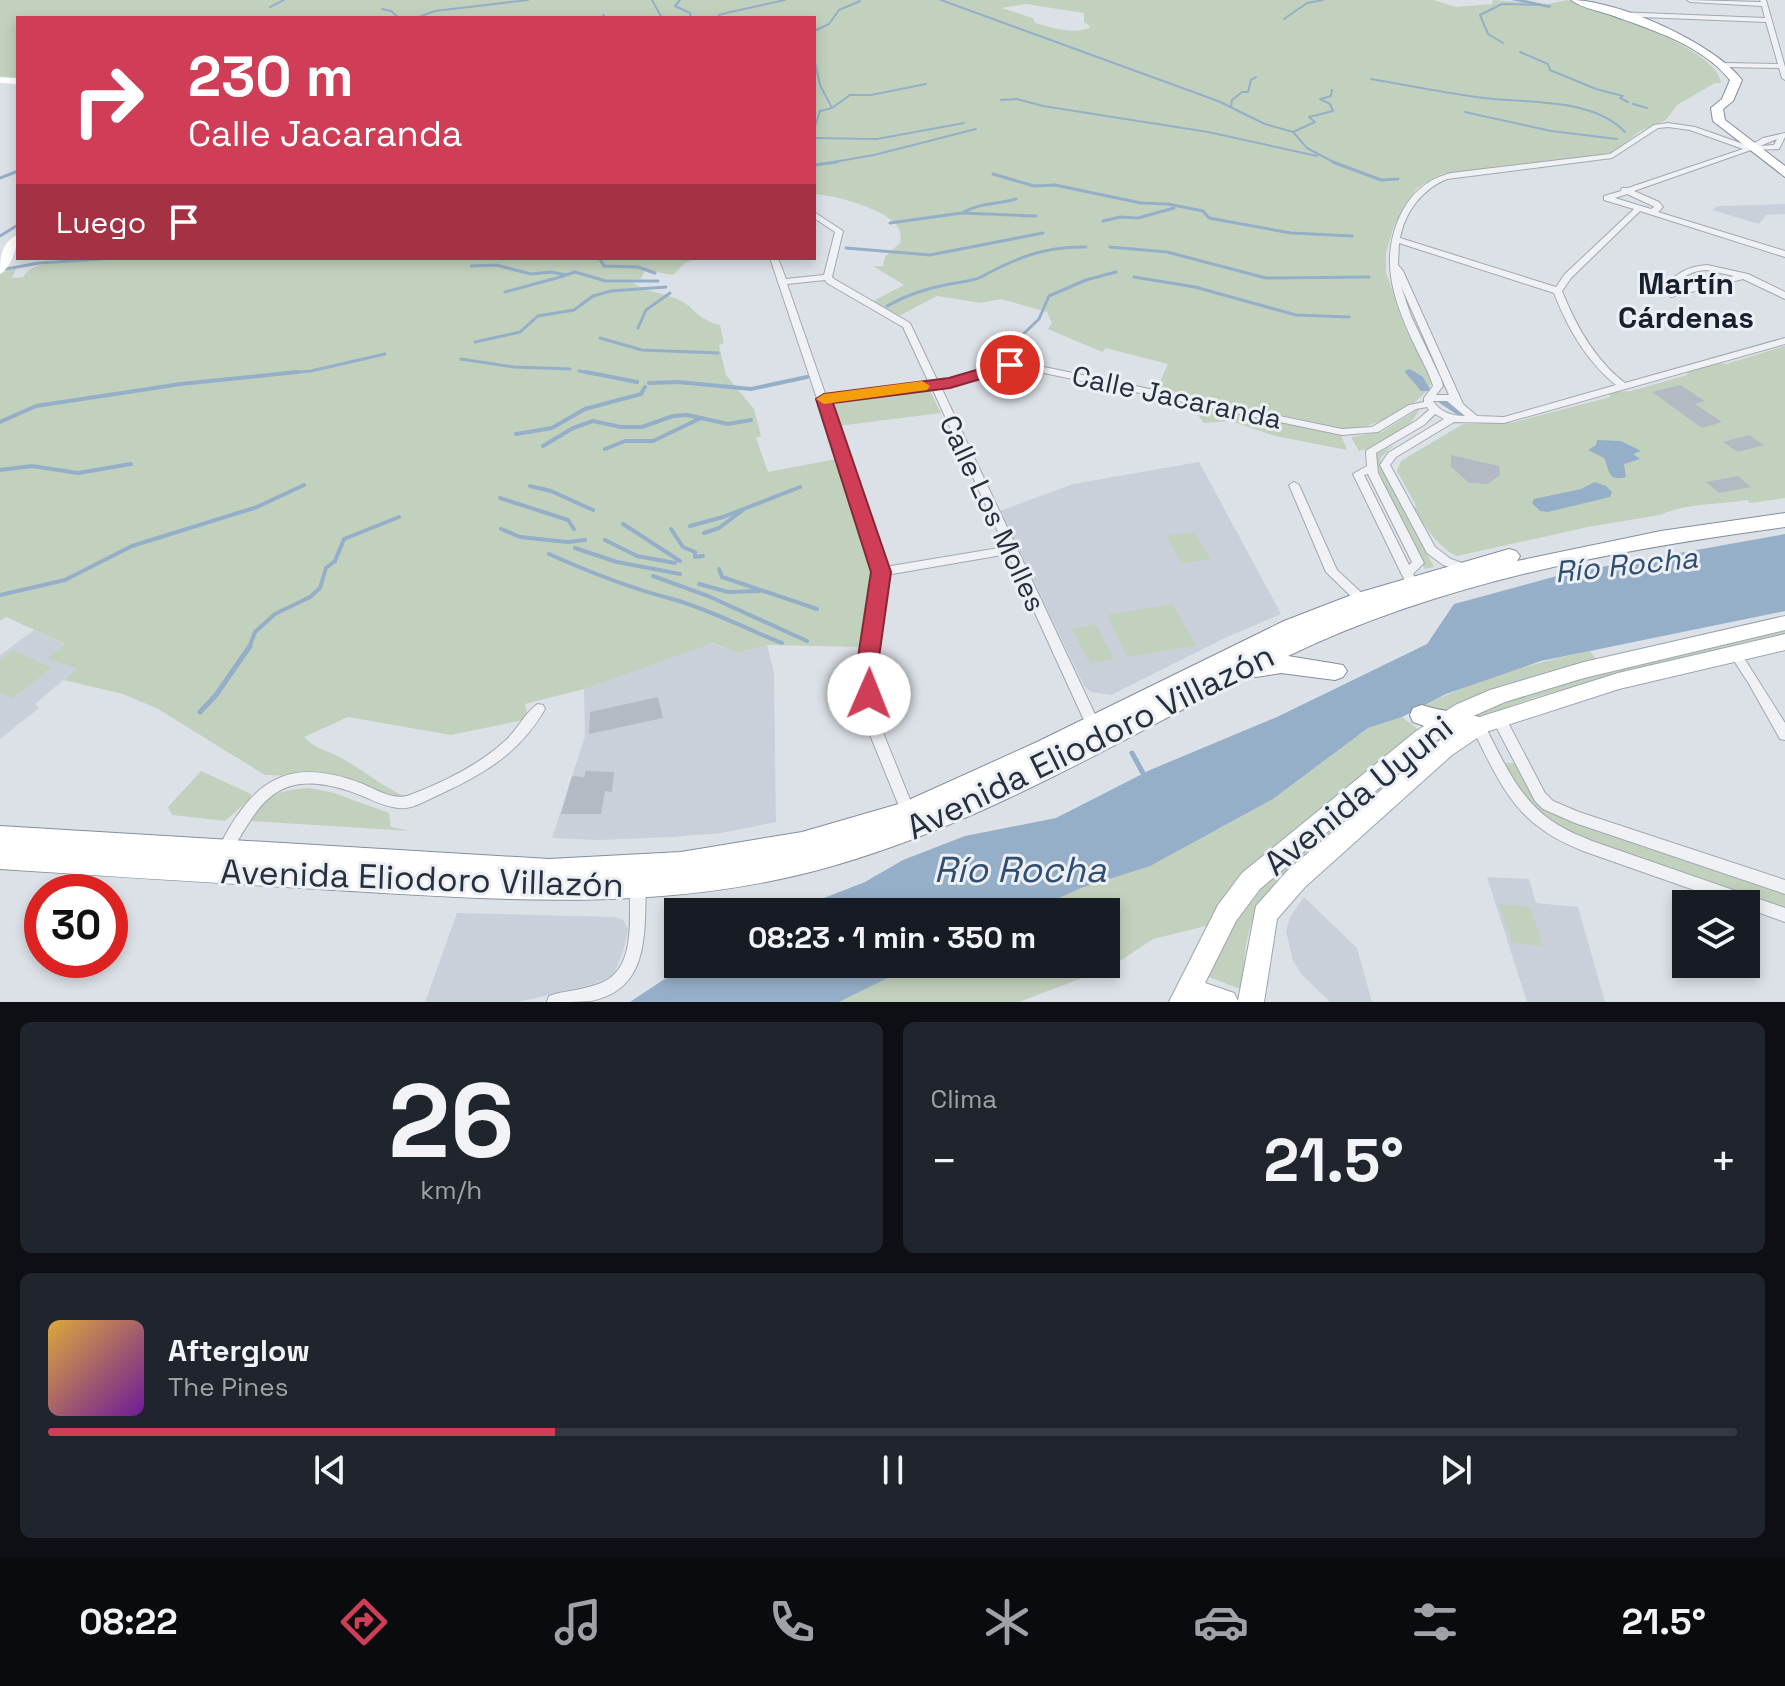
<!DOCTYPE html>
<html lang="es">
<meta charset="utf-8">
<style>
body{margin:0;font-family:"Space Grotesk",sans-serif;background:#20242c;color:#f1f3f6;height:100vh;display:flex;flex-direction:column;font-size:30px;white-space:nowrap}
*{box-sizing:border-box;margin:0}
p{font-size:26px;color:#9ea1a6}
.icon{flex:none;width:44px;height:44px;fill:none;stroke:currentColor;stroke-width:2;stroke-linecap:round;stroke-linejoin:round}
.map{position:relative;height:1002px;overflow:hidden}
.details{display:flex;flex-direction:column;gap:20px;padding:20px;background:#0d0f14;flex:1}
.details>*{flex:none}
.guide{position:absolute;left:16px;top:16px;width:800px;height:244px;border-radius:0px;box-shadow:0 4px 12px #0003;background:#cf3e56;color:#fff;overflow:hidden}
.fabs{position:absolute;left:1672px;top:890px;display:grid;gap:16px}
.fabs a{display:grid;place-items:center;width:88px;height:88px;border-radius:0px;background:#171b24;box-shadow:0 4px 12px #0003;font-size:40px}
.speed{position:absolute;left:24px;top:874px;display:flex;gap:16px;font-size:40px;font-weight:700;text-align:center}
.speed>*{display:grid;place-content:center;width:104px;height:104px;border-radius:50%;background:#171b24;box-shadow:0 4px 12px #0003;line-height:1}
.speed .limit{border:12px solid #d22;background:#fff;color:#111}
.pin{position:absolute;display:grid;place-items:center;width:68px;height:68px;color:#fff;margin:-34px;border:4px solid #fff;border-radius:50%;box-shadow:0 2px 8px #0007}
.me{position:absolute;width:88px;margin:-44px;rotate:1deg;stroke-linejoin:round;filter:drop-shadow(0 0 6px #0008)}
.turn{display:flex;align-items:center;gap:28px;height:168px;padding:0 40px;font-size:36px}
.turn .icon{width:104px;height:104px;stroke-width:2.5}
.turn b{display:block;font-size:56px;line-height:68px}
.then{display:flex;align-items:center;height:76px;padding:0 40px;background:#0003;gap:16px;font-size:30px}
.big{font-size:60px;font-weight:600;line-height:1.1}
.details .tile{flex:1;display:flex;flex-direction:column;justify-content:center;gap:12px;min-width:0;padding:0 28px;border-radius:12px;background:#20242c}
.details .dial{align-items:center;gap:0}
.dial b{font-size:104px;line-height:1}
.song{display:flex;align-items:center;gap:24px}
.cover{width:96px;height:96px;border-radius:12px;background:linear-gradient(135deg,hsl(40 70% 55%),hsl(280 70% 35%))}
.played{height:8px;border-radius:4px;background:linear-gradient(90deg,#cf3e56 30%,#363941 30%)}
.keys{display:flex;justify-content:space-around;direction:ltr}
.heat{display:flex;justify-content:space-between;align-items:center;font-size:44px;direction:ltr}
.details .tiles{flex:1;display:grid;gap:20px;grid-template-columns:1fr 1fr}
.tile:last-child{grid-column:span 2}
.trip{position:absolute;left:664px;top:898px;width:456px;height:80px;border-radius:0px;background:#171b24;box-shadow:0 4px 12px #0003;font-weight:600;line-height:80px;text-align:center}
.dock{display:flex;height:128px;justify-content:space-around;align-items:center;background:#090b0e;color:#9ea1a6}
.dock .icon{width:56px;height:56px}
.dock .on{color:#cf3e56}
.dock b{font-size:36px;color:#f1f3f6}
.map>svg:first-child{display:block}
.built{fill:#cad0d9}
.green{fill:#c2d1bd;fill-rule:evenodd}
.water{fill:#96afc8}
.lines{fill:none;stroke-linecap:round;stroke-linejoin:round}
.stream-far3{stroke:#96afc8;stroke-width:2}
.stream-far2{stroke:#96afc8;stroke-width:3}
.stream-far1{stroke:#96afc8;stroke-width:4}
.stream{stroke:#96afc8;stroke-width:5}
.canal{fill:#96afc8;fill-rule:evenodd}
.building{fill:#b4bac3}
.street-casing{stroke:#a2a8b1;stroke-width:2}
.primary-casing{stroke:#9ca5b3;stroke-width:2}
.highway-casing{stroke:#848e9d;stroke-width:2}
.street{fill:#eff1f5;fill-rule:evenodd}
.secondary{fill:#fff;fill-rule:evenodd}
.primary{fill:#fff;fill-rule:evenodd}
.highway{fill:#fff;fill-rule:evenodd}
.route{fill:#cf3e56;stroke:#872838;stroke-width:2}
.slow{fill:#f59e0b}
.labels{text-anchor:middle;stroke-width:6;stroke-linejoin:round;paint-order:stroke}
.street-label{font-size:28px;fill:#262f3d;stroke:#eceff4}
.neighbourhood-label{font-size:30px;font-weight:bold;fill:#18202e;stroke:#eceff4}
.water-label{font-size:30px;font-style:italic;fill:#304e71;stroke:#eceff4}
.near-street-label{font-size:34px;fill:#262f3d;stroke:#eceff4}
.near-water-label{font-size:36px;font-style:italic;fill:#304e71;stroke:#eceff4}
</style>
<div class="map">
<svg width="1785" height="1002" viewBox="0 0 1785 1002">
<rect width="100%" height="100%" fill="#dce1e7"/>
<path class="built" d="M1785,204V214L1766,215L1759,224L1712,210L1718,206Z
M1199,462L1281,614L1225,638L1111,695L1091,692L1084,686L1000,511L1073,484Z
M597,601L738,653L767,645L774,673L776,822L721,833L672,837L599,840L552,838L585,736L584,689Z
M34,630L66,645L78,668L35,704L39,708L0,739V655Z
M1487,877L1529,879L1536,903L1578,907L1605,1002H1527Z
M1304,897L1357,948L1372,1002H1330L1302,975L1293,961L1286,931L1290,917Z
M457,913L616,917L623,920L628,929L623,952L613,976L593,984L519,1002H425Z"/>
<path class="green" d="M0,0H1433L1456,7L1492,4L1493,0L1548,4L1567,0C1599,11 1718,47 1721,83H1715L1677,105L1666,120L1640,131L1612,153L1553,163L1441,174L1417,188L1394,226L1386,252V272L1404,324L1432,383C1420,406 1374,427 1349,430L1157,388L1168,364L1106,348L1102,352L1048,329L1052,323L1047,312L1001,299L981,303L937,296L899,316L873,301L904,285L873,266H883L885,257L901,242C900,238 901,233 899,229C889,209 834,195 814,194V18H18V79L0,78ZM1026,4L1084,13V22L1091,27C1074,35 1053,28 1035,23L1033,18L1001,8Z
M68,258H698L685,263L673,275L645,270L641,279L629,280C645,292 660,292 677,299C696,307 695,319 720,325L724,343L719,345L726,375L754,409L761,436L756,438L768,472L836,459L874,573L862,647L767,645L738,653L713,643L584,689L525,704L528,719L451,735L348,717L304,737C314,748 325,750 338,756C362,769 381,786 406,797L381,792L346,778L265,775L158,709L123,694L64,680L77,668L50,660L49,657L65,644L6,617L0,621V274L18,265L12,278L23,277C32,263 53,262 68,261Z
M1785,346V498L1750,503L1747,500C1718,505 1686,503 1660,515L1588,527L1457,556C1441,551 1423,523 1414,510L1416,505L1397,471L1401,461L1463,424L1511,423L1610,397V392L1631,391L1687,375L1689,367L1707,362L1726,364Z
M929,389L941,413L838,426L832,405L835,400Z
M1190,404L1341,435L1347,450L1275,436L1231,421L1204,423Z
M1420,408C1410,431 1383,446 1359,451L1351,437L1382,432Z
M1394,445L1381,457L1380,465L1434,567L1425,569L1375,465L1376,454Z
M1194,532L1211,559L1182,564L1166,536Z
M1173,604L1196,646L1127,657L1107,615Z
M1096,624L1114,659L1090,664L1072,629Z
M1785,630V635C1703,653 1621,674 1540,696C1521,701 1487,718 1470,716C1570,676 1679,653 1785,630Z
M13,650L52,668L13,698L0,692V660Z
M1590,651L1598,662L1449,712L1424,706C1476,679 1533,663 1590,651Z
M1402,717L1419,730L1210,925L1153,939L1111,967L1019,1002H839L914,964H1106V912H1028L1054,901V892L1167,852L1220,828L1273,799L1368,728Z
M1451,728L1459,729L1435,746L1280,877C1246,919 1245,938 1243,990L1204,975L1222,941L1255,889Z
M1504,763H1518L1543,805L1555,814L1785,892V912L1582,839L1531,812Z
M201,771L251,794V798L225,821L172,815L168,807Z
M310,788L334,793L389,813L391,827L410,831L251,821C262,795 283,789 310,788Z
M1499,904L1530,907L1543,946L1512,943Z"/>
<path class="water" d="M1597,440L1621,441L1641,451L1633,454L1640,459L1624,464L1626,477C1607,482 1610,470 1604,458L1588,450L1596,445Z
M1595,482L1606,486L1612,492L1610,497L1548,512L1540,511L1532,503L1534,499L1581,489Z
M1785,534V611L1541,661L1446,694L1402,717L1368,728L1273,799L1150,866L1081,888L1028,912H788L865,882L903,860L965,836L1056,818L1150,770L1277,717L1427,644L1454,604L1568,573Z
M687,964H916L839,1002H630Z"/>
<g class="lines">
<path class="stream-far3" d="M652,0L662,18
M680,0L675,6L690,13L691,18
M941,0L1218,101L1265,124L1293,132L1307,148L1337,164
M270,7L284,0
M382,9L391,11L399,18
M416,18L435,11L528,0
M601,18L604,15
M720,18L719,15L726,13L785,0
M1284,19L1307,3L1323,0
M814,31L829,24L839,10L860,1
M1503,43L1488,34L1480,15L1502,4L1543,5
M1520,52L1548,64L1550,70L1596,89L1623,96L1620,98L1628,102
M814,58L820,85L832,108
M1371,79C1406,85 1441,92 1476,97C1521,104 1592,96 1625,132
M1001,100L1017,99L1043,106L1208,132L1317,156
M1633,104L1647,108
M1231,107L1232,100L1242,92H1248L1251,80L1256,77
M1465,112L1551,131L1617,139
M814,129L820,111L832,108L850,95H871L926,84
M1293,132L1315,122L1309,117L1333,111L1330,104L1320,99L1331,96L1332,90
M814,138L877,139L964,123
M822,164L874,155L976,129"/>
<path class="stream-far2" d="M1333,162L1381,180L1398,179
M814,165L837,162
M993,174L1034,186L1055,185L1141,203L1168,204L1203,211L1209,218L1291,233L1352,236
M0,178L18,171
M962,213C981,202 995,205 1016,199
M1103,221L1120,217L1138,218L1174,208
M890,223L962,213L1036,216
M0,236L18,225
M1110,247L1167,252L1266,278L1369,277
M846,248L930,255L1043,233
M167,258H215
M218,258H241
M594,258L600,259L604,266L638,267L655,273
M471,266L496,265L531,274L551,272L566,275L575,272L606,281H658
M0,270L39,263L116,258
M1134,277L1195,287L1296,315L1349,317
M505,292L564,276
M887,306C905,296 924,289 945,285C956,282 972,282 981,277C1016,258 1045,246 1086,247
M638,328L646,310L670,293
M600,338L642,350L718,353
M475,342L520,332L538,316L574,310L593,296L611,291L666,287
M461,359L514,367L570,369
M1008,359L1014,343L1039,319L1049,296L1086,280L1116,272
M579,371L597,374
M277,374L311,371L385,354"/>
<path class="stream-far1" d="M586,372L637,382
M649,383L678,382L751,389L807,377
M0,422L36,406L181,384L297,372
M516,434L552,428L585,409L641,394L645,387
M543,446L573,428L593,421L621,427H642L673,416L687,415L728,424L751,420
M605,449L625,441H653L699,419
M0,470L32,466L78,473L131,464
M530,486L551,491L593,510
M500,498L568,520L574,529
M623,524L680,561
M690,526L723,517L800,487
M501,529L520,537L567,542
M671,529L683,547L695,552V557L703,556
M704,533L719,528L743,510
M605,540L637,556L675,563
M568,542L585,540
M575,548L617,562L680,574
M549,554C589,572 630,588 672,599C709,609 746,629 782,643
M719,569L722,577L817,609
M653,576L708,596L807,641
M699,584L728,592L759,591
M0,595L65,580L132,546L257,507L304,485
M249,648L255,632L275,614L310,597L320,588L326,568L335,561L344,539L399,517"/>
<path class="stream" d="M200,712L216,695L250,646
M1132,753L1144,775"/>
<path class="canal" d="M1511,0H1525L1552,6L1549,8Z
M1410,369L1423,377L1430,389L1429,391H1421C1416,384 1410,379 1405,372L1406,370Z
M1442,397L1467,412L1469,414L1467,416H1459L1438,402L1437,400L1438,398Z"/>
</g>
<path class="building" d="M1680,385L1705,401L1695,404L1722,422L1702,428L1652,392Z
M1749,435L1764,445L1738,452L1723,442Z
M1451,455L1499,466L1500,475L1488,484L1469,483L1451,467Z
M1738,476L1751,487L1719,493L1706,482Z
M658,697L663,718L589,734L590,712Z
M586,771L614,772L612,792L605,791L601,814H561L572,776L584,777Z"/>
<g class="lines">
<g class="street-casing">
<path id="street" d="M1687,0L1761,2L1760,0H1766L1785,67V80L1782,78L1779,68L1725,67L1722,65L1725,63L1778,64L1766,22L1617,16L1614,14L1617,12L1765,18L1762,6L1690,2Z
M1668,123L1695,127L1749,146L1763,138L1785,133V137L1779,149L1751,150L1634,191L1659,202L1663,207L1658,212L1785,251V257L1640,211L1571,278L1562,291C1576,326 1595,360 1625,383L1785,338V344L1504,423L1454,422L1396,457L1390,465L1435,547L1451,559L1468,565L1470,568L1468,571L1464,572L1443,565L1427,553L1380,465L1388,453L1444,419L1435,414L1424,425L1376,453L1378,473L1424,563L1413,574L1416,579L1414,582H1406L1404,579L1353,474L1367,466L1366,452L1367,450L1416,421L1429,410L1427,407L1416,409L1378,432L1342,435L1015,367L941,387L1100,725L1098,729L1093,730L1088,729L1008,554L886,575L874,664L876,694L880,725L915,812L913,816L908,818L903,816L866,725L862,694V664L875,572L770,258H778L786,279L824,275L835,232L814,218V212L843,231L832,277L834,279L910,323L938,382L949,380L1010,362L1008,342L1013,339L1018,342L1020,362L1342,429L1372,427L1409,405L1424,402V398L1433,386C1429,372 1421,359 1415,346C1394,302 1379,261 1400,216C1411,193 1427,179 1451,173L1610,154L1654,125ZM1668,127L1690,130L1743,149L1628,188H1622L1621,191L1604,196V200L1634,209L1565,274L1556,287L1400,238C1405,212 1422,189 1447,179L1612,158L1658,128ZM1777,139L1774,145L1760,146ZM1627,194L1653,206L1654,207L1651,209L1615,198ZM1399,243L1554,293C1567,327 1587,362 1616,385L1504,417L1477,416L1463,404L1403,271L1398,265ZM825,280L827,283L903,327L929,383L826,396L787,284ZM1401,286L1449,395H1436L1443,386L1441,379L1411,316ZM932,388L1005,547L885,567L828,401ZM1433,401H1447L1465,416C1452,416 1440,412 1433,401ZM1368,474L1412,562L1409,565L1364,475Z
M1707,265L1748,274L1785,292V299L1743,279L1671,297L1662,291C1675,274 1685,267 1707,265ZM1707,270L1734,276L1671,290C1681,277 1690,271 1707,270Z
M1294,482L1299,485L1337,570L1366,597L1368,600L1366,603H1358L1326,572L1289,485Z
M1735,648L1739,650L1785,723V740L1780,739L1749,684L1729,653L1731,650Z
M538,704L543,705L545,709C518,756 480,776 432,798C421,803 410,810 398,808C380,806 364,795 346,790C277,769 260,802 229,856L224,857L219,856L217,851C251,782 286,754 363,784C377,790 395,801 410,795C444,782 479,765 506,740C516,731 528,709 538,704Z
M1498,712L1503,713L1545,793L1553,801L1579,812L1785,880V894L1575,823L1543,809L1535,801L1491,717L1493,713Z
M1478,721L1483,722C1501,757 1518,798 1552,821C1565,830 1578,835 1592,841L1785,908V922L1746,908V904H1734L1583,851C1569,845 1555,839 1543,830C1507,806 1490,763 1471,726L1473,722Z
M638,880L643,882L646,887C644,934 650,989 591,1001C578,1002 561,1002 547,1002L549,996L555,994C571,990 590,989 605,981C636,965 629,916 630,887L633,882Z"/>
</g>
<g class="primary-casing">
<path id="primary" d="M1785,616V630L1584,678L1505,702L1471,717L1431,744L1260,889L1236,921L1205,983L1234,993L1238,1001L1256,906L1287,871L1436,743L1470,720L1618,673L1785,634V650L1619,689L1486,732L1452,755L1305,887L1277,919L1264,1002H1169L1218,905L1242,873L1415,732L1455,705L1490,690L1584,662Z"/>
</g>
<g class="highway-casing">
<path id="highway" d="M1571,0C1617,0 1714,43 1742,80L1733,101L1723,109L1725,120L1785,166V177L1713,121L1711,108L1722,99L1730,80C1702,45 1652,30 1611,15C1598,11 1582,8 1571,0Z
M1785,513V527C1615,550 1444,581 1288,656L1343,665L1347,671L1343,677L1335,680L1281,673L1256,677L1249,675C1114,744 983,822 836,865C676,912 515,901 351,891C234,884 117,877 0,869V826L549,859L681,852L802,832L902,803L1037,742L1284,621L1354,594L1509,549L1516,551L1520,556L1517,561L1661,531Z
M1422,705C1445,713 1466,712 1487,719L1490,726L1487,733C1463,741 1436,730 1413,722L1410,715L1413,708Z"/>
</g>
<use href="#street" class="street"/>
<path class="secondary" d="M0,77L18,78V84L0,83Z
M18,234C18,246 11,268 0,274C0,257 1,243 18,234Z"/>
<use href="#primary" class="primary"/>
<use href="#highway" class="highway"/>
</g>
<path class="route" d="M1010,360L1018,365L1015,369L950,388L833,403L891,572L878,664L880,694L876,700L869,702L861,700L858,694L857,664L871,572L816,399L824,394L949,378Z"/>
<path class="slow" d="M922,381L930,386L927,390L824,404L816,399L824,394Z"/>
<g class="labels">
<g class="street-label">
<text transform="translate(1177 397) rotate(12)" y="10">Calle Jacaranda</text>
<text transform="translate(993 513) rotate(65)" y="10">Calle Los Molles</text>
</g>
<g class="neighbourhood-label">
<text x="1686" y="294">Martín<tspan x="1686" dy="34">Cárdenas</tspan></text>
</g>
<g class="water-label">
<text transform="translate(1626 565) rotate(-6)" y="10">Río Rocha</text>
</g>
<g class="near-street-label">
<text transform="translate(1090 741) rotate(-26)" y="12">Avenida Eliodoro Villazón</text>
<text transform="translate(1358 795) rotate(-39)" y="12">Avenida Uyuni</text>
<text transform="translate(422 878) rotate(2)" y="12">Avenida Eliodoro Villazón</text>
</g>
<g class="near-water-label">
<text x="1020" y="882">Río Rocha</text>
</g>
</g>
</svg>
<div class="fabs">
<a><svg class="icon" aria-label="layers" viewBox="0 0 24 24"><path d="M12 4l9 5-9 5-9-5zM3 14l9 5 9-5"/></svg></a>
</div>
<div class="speed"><div class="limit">30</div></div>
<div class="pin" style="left:1010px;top:365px;background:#d93025"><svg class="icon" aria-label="arrive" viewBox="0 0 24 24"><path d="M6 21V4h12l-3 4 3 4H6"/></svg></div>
<svg class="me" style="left:869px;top:694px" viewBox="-20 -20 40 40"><circle r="19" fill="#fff"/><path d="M0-13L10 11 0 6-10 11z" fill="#cf3e56"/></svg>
<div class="trip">08:23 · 1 min · 350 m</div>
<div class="guide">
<div class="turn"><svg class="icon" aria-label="right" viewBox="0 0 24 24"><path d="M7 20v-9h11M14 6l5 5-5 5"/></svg><div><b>230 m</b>Calle Jacaranda</div></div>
<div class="then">Luego<svg class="icon" aria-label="arrive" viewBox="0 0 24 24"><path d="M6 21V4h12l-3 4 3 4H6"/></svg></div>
</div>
</div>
<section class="details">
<div class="tiles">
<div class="tile dial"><b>26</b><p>km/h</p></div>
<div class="tile"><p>Clima</p>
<div class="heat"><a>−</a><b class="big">21.5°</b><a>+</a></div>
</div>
<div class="tile">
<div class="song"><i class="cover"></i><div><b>Afterglow</b><p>The Pines</p></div></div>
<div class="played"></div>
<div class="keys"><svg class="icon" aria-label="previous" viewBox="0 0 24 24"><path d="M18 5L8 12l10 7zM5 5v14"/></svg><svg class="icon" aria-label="pause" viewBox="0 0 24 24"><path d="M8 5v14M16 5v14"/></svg><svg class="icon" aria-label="next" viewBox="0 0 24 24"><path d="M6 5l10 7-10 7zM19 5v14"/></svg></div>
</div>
</div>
</section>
<nav class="dock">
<b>08:22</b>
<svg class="icon on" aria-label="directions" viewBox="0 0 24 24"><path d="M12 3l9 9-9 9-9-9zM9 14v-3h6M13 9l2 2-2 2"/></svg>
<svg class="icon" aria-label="music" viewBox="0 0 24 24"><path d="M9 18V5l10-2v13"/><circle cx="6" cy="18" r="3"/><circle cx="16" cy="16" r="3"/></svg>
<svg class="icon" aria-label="phone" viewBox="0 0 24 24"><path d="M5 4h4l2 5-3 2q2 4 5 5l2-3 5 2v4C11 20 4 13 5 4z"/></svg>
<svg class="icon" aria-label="climate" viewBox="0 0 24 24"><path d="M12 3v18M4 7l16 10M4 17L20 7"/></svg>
<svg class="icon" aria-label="car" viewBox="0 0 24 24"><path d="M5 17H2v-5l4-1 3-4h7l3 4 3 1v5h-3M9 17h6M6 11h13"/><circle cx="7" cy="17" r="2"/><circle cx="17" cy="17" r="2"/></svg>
<svg class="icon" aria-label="filters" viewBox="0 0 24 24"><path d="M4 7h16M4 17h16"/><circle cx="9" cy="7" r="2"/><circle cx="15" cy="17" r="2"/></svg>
<b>21.5°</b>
</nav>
